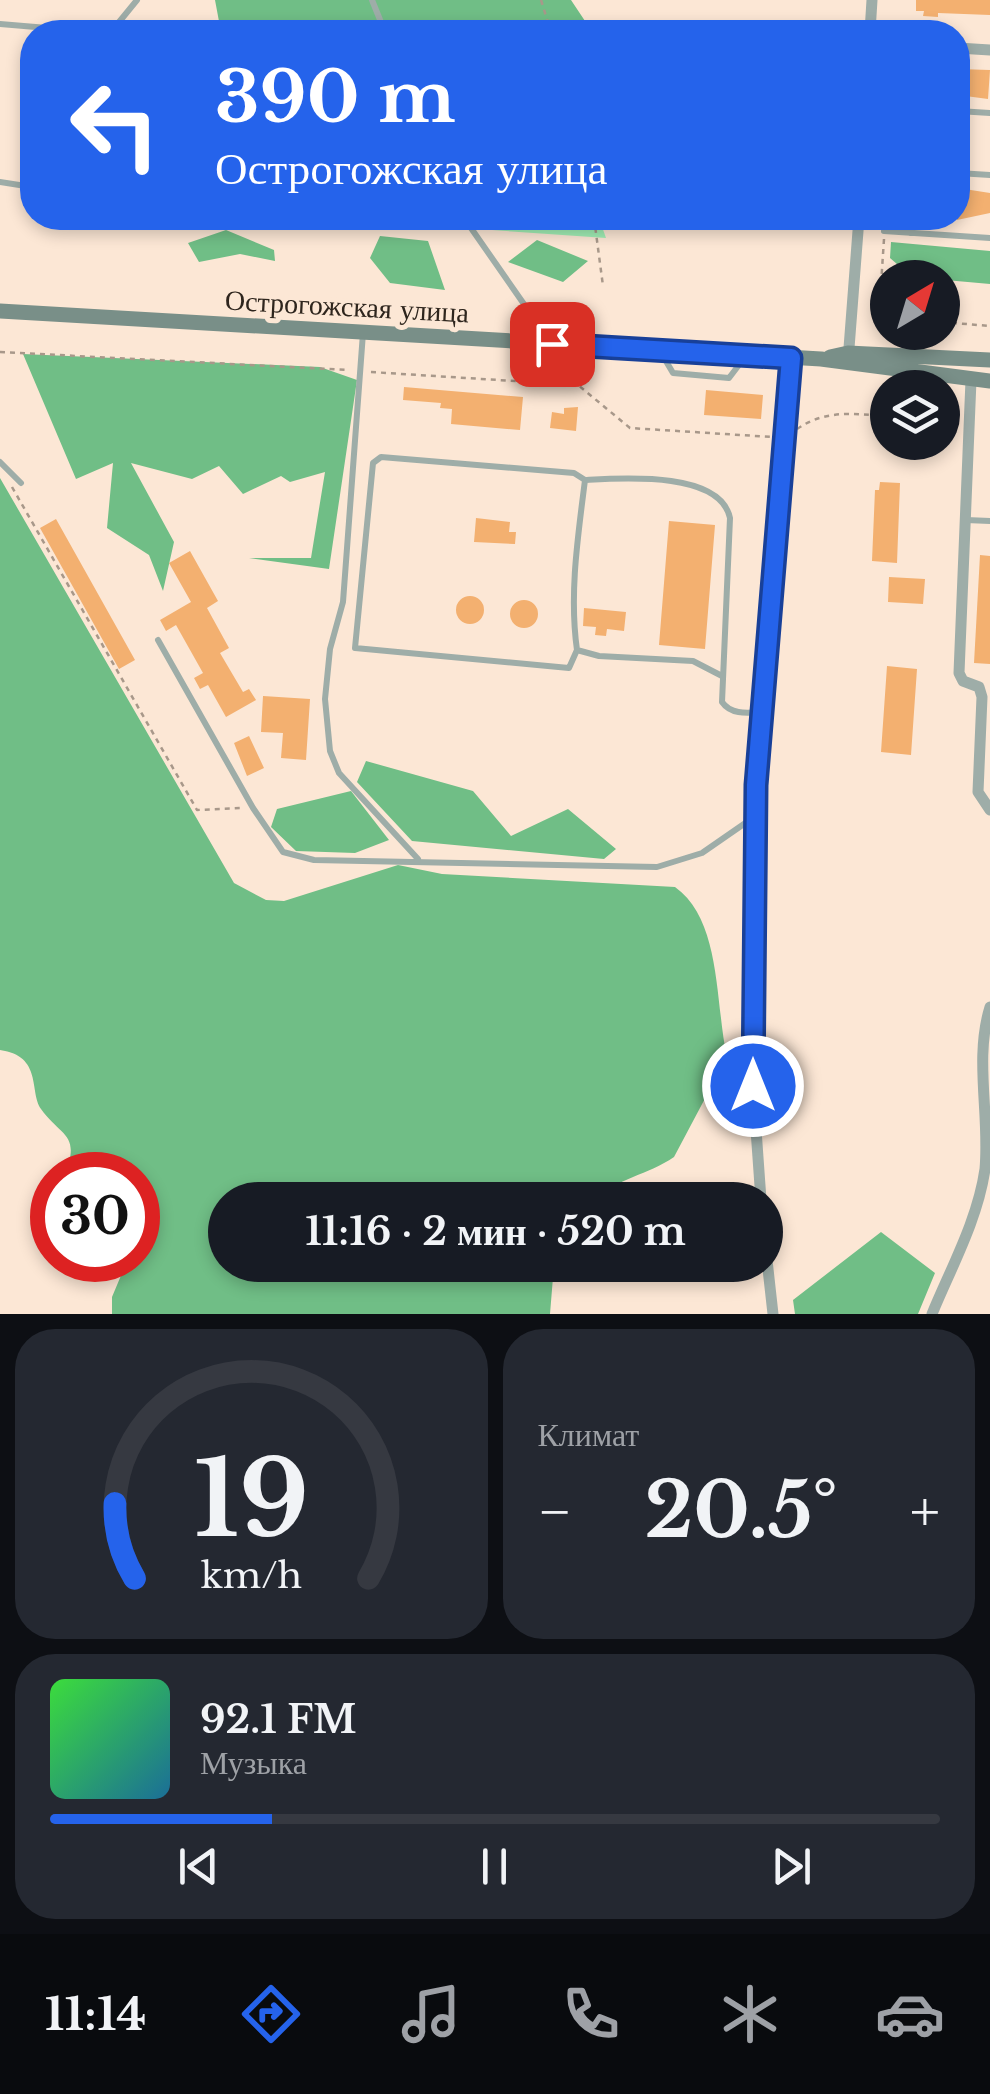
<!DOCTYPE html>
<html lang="ru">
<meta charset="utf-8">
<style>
body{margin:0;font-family:"Libre Baskerville",serif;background:#242831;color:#f1f3f6;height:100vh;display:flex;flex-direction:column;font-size:38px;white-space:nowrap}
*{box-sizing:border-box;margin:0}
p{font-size:32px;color:#9ea1a6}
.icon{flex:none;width:55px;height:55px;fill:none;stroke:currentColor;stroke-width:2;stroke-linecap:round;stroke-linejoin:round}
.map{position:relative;height:1314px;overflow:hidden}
.details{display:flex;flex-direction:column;gap:15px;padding:15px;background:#0d0f14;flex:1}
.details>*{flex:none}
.hud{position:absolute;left:20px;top:20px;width:950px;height:210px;border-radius:40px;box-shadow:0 5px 15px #0003;background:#2563eb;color:#fff;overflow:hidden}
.needle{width:65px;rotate:38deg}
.controls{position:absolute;left:870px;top:260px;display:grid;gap:20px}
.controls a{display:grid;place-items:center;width:90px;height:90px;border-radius:50%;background:#171b24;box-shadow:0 5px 15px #0003;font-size:50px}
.speed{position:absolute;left:30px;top:1152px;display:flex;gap:20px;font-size:50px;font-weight:700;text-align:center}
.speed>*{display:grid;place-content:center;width:130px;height:130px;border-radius:50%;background:#171b24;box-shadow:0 5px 15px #0003;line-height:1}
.speed .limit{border:15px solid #d22;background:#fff;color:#111}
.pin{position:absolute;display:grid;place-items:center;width:85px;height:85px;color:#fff;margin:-42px;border-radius:20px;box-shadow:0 5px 15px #0006}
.me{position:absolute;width:110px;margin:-55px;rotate:0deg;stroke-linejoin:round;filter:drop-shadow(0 0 8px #0008)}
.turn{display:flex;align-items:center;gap:35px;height:210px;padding:0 30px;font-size:45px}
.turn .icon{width:130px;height:130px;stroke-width:2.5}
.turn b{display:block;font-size:70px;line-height:85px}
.big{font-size:75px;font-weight:800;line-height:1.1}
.details .widget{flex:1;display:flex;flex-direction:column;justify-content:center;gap:15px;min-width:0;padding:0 35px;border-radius:40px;background:#242831}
.details .dial{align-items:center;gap:0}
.dial svg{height:260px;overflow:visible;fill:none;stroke:#363941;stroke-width:7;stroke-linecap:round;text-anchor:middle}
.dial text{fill:#f1f3f6;stroke:none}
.song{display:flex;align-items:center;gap:30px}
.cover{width:120px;height:120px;border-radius:15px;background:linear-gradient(135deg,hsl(120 70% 55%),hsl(200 70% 35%))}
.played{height:10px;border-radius:5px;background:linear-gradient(90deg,#2563eb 25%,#363941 25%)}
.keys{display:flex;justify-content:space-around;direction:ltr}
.heat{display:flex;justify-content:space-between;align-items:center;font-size:55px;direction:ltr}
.details .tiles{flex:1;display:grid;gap:15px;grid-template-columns:1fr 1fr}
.widget:last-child{grid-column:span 2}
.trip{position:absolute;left:208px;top:1182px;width:575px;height:100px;border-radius:50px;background:#171b24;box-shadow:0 5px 15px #0003;font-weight:800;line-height:100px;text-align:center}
.menu{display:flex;height:160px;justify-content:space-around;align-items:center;background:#090b0e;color:#9ea1a6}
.menu .icon{width:70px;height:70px}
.menu .active{color:#2563eb}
.menu b{font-size:45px;color:#f1f3f6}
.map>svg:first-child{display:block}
.green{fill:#a1eeb5}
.forest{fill:#70be86}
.building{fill:#f3b070}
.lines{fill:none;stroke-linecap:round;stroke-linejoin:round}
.path{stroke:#a8988a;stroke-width:2.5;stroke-dasharray:5 5;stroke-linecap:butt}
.lane{stroke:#9eada8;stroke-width:6}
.street{stroke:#9eada8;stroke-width:11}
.secondary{stroke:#798f88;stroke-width:15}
.route-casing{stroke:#184099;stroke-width:25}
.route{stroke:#2563eb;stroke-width:18}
.labels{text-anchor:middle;stroke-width:10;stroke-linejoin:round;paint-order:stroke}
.street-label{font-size:28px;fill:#2e251d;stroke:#fce7d5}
</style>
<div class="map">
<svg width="990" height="1314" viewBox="0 0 990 1314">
<rect width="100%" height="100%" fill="#fce7d5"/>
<path class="green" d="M320,218H599L606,238Z"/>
<path class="forest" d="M215,0H571L585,21L586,32H221Z
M226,230L274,250L275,261L240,254L199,262L188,243Z
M380,236L428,241L445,290L390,283L370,258Z
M537,240L588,261L563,282L508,262Z
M891,242L990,251V284L912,277L890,258Z
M23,354L320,367L357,380L329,569L249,558H311L325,472L290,482L281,476L243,494L219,466L192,479L131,463L174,542L163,591L149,555L107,528L113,463L76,479Z
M0,478L234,883L266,900L284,901L398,865L442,874L675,887C722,920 715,1005 727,1057L674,1157C648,1175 618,1178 593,1200H225V1265H554L550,1314H112V1297L125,1266L115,1260H138V1175H65C81,1133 61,1137 41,1109C29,1092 43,1056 0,1050Z
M366,761L473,791L511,836L568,809L616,849L604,859L412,841L357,782Z
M351,791L389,840L355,853L296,851L271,827L277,809Z
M881,1232L935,1273L918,1314H795L793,1300Z"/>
<path class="building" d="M916,0H990V15L938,13V17L923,16L924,11H916Z
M958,69L990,70L988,99L958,95Z
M958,188L990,193V213L957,220Z
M404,387L523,397L520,430L451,424L452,409L440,408L441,403L403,400Z
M706,390L763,395L761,419L704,415Z
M578,407L576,431L550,428L552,412L564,414V408Z
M880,482L900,483L897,563L872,561L875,490H879Z
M476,518L510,522L509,532H516L515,544L474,542Z
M56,519L135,660L119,669L40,528Z
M669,521L715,525L705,649L659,645Z
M190,551L218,601L207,608L229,648L220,653L243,692L249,689L256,700L226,717L208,685L200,689L194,678L203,673L176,625L166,631L160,620L191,602L169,563Z
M980,555L990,556V664L974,663Z
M889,577L925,579L923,604L888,602Z
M456 610a14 14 0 1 1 28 0a14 14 0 1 1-28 0Z
M510 614a14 14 0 1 1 28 0a14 14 0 1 1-28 0Z
M584,608L626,612L624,631L607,629L606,636L595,635L596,627L583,626Z
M887,666L917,669L911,755L881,752Z
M263,696L310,699L306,760L281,758L283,733L261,732Z
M249,736L264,768L247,776L234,743Z"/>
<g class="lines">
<path class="path" d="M541,0L551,32
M594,218L603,286
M884,239L879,315L888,316
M942,322L990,326
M0,352L348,370
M371,372L578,385L630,428L772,437
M942,420H956
M797,429C826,409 854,414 888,416
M12,487L197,810L241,808"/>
<path class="lane" d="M372,0L385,32
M0,24L95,32
M97,32L115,27L137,0
M958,111L990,113
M958,173L990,175
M0,182L32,187
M464,218L549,340
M884,231L990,238
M910,233L911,218
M363,333L343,602L330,649L325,699L330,751L339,773L418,859
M660,351L673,373L729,378L745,357
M0,462L21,483
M585,480C623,478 720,471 730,518L722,702C731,715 747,713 762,712
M966,520L990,521
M158,640L253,808L283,852L314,860L657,867L702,853L754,817
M577,650L569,668L355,648L373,463L381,457L574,473L585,480C578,536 569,594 577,650L599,656L693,661L722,676"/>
<path class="street" d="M870,32L872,0
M958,48L990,50
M848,361L859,218
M971,380L959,673L963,681L979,687L982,697L978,792L990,810
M761,1200L753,1087L756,785L791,358
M765,1242L773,1314
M932,1314C951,1268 978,1219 985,1169C990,1115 974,1059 990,1007"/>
<path class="secondary" d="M0,311L821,359L990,381
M830,357L848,353L990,360"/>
</g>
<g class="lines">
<g class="route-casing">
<path id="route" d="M552,344L791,358L756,785L753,1086"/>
</g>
<use href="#route" class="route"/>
</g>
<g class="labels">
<g class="street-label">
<text transform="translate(347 306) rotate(3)" y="10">Острогожская улица</text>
</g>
</g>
</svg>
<div class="controls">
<a><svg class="needle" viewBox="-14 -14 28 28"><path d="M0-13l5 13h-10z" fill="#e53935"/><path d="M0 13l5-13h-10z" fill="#9ea1a6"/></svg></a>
<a><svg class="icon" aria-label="layers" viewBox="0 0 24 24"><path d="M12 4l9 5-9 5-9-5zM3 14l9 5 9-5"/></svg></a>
</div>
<div class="speed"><div class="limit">30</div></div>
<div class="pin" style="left:552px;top:344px;background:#d93025"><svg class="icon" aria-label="arrive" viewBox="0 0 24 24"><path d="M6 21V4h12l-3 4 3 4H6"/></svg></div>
<svg class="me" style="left:753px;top:1086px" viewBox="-20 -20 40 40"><circle r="17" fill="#2563eb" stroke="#fff" stroke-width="3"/><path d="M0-11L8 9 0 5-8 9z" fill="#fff"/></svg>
<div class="trip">11:16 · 2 мин · 520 m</div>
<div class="hud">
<div class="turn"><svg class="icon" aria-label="left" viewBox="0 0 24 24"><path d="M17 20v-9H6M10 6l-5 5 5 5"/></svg><div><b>390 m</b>Острогожская улица</div></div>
</div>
</div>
<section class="details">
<div class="tiles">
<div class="widget dial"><svg viewBox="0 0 100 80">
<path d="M14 69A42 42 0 1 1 86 69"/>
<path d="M14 69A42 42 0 0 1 8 46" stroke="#2563eb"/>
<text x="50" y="56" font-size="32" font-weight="700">19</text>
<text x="50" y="72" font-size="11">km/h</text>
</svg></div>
<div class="widget"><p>Климат</p>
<div class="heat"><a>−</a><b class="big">20.5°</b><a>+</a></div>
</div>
<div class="widget">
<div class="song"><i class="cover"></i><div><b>92.1 FM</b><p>Музыка</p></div></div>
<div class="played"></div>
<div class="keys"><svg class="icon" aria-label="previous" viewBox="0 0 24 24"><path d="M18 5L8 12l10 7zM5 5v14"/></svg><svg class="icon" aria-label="pause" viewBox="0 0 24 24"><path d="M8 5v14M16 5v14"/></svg><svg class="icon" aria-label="next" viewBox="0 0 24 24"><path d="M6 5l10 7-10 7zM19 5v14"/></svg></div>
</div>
</div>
</section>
<nav class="menu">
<b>11:14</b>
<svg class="icon active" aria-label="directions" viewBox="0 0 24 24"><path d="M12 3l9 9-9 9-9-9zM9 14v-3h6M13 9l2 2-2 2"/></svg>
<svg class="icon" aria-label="music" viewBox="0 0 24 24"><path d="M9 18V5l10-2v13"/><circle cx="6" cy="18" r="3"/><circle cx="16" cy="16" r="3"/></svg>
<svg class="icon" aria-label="phone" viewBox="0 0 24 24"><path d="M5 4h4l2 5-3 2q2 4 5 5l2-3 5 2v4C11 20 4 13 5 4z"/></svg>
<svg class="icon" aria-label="climate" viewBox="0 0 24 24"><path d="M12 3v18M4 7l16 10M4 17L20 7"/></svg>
<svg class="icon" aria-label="car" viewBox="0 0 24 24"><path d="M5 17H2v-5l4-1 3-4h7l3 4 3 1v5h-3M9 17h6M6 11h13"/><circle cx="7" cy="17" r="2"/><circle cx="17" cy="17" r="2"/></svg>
</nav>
